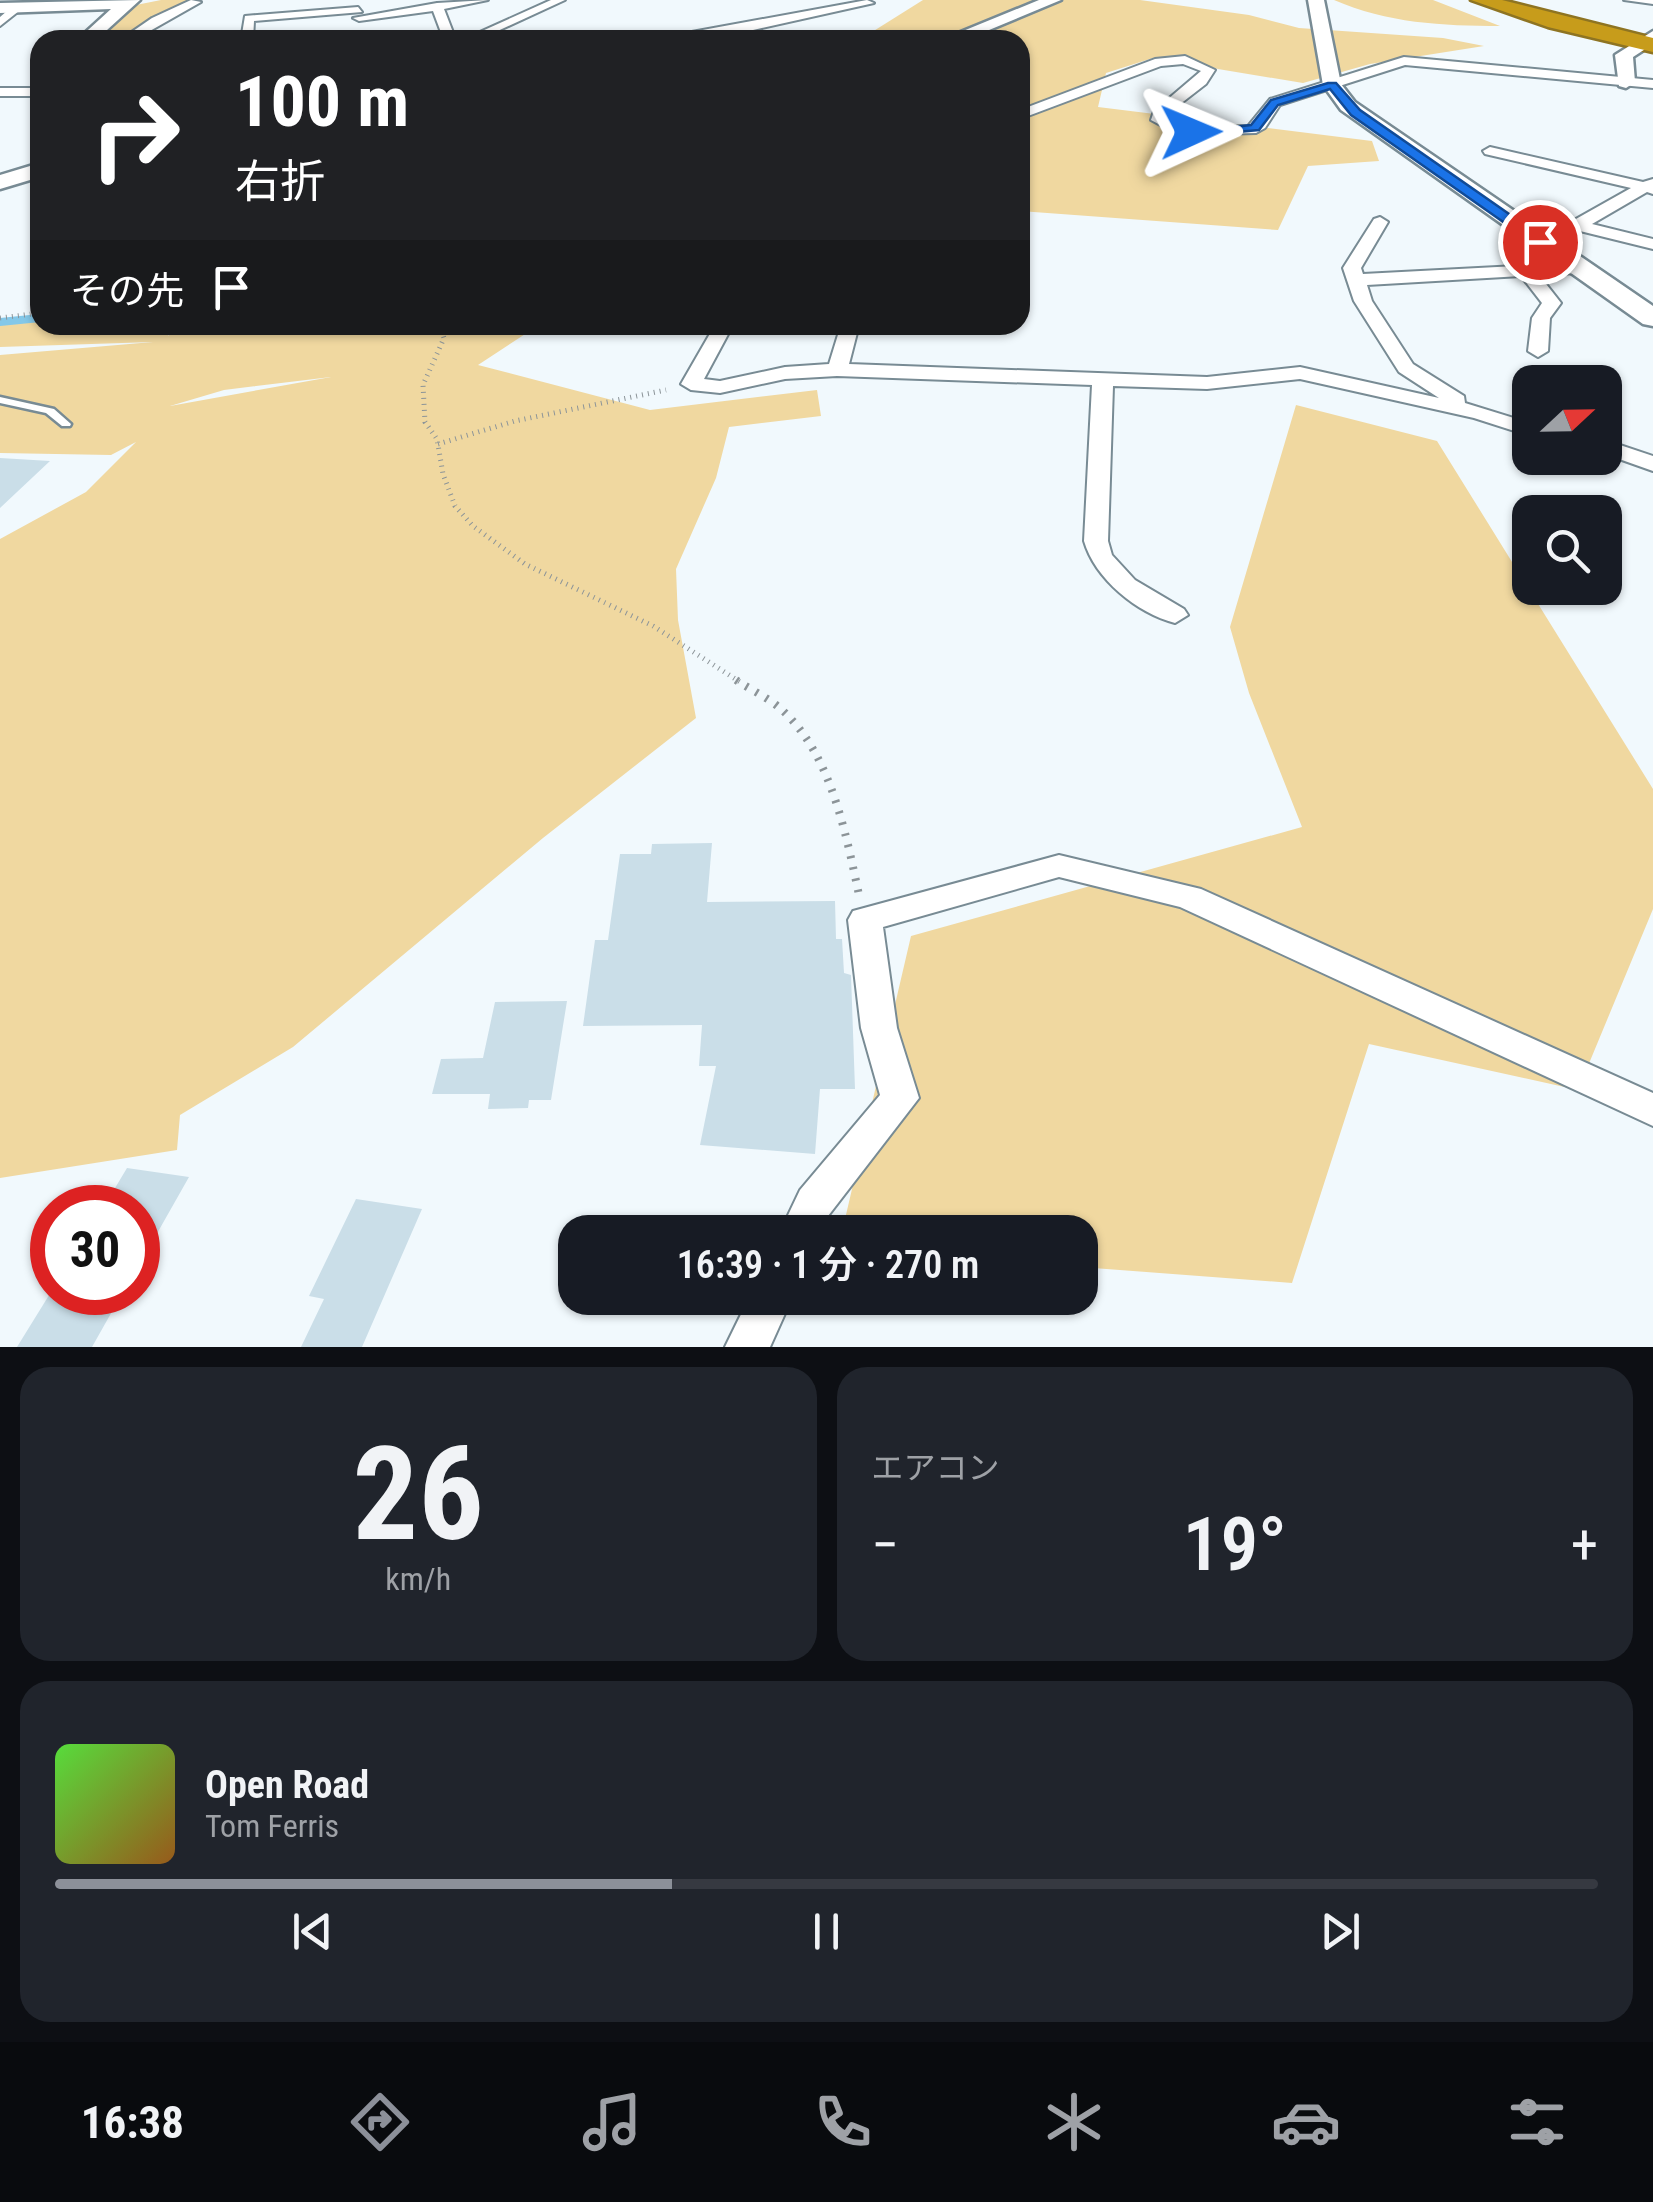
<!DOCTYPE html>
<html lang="ja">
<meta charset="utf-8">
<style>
body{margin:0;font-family:"Roboto Condensed","Noto Sans JP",sans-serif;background:#20242c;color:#f1f3f6;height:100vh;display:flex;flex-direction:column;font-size:38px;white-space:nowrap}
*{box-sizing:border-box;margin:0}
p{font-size:32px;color:#9ea1a6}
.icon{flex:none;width:55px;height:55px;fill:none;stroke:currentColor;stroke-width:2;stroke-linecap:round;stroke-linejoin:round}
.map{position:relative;height:1347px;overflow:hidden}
.details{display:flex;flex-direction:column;gap:20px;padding:20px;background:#0d0f14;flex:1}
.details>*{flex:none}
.top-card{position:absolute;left:30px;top:30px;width:1000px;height:305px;border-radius:30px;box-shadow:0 2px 8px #0004;background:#202124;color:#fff;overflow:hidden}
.needle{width:65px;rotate:68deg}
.controls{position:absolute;left:1512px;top:365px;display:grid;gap:20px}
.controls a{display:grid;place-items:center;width:110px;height:110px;border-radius:20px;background:#171b24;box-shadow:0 2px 8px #0004;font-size:50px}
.speed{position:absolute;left:30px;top:1185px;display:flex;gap:20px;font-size:50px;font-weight:700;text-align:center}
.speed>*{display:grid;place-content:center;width:130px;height:130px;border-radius:50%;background:#171b24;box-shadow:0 2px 8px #0004;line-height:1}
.speed .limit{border:15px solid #d22;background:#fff;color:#111}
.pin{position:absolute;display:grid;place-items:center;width:85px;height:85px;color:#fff;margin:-42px;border:5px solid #fff;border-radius:50%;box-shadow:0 2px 10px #0007}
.me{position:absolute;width:110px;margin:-55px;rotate:89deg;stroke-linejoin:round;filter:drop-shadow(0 0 8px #0008)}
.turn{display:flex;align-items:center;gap:35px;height:210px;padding:0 40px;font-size:45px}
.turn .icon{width:130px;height:130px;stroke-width:2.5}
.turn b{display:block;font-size:70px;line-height:85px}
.then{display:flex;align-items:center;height:95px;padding:0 40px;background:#0003;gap:20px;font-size:38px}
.big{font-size:75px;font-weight:600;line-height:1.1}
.details .card{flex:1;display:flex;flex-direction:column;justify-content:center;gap:15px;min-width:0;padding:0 35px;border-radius:30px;background:#20242c}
.details .dial{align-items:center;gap:0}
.dial b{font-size:130px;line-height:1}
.song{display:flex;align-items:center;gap:30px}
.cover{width:120px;height:120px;border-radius:15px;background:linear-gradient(135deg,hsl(110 70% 55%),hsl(30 70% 35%))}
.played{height:10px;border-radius:5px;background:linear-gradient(90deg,#8c9099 40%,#363941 40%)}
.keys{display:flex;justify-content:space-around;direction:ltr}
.heat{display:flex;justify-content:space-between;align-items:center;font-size:55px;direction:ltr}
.details .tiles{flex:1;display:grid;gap:20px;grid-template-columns:1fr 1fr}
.card:last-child{grid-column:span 2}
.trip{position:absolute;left:558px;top:1215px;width:540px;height:100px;border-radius:30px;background:#171b24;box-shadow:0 2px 8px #0004;font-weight:600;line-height:100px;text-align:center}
.dock{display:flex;height:160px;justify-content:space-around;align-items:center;background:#090b0e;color:#9ea1a6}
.dock .icon{width:70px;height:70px}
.dock .active{color:#8c9099}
.dock b{font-size:45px;color:#f1f3f6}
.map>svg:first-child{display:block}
.green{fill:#f0d8a0;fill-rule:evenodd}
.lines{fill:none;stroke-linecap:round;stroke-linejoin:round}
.stream{stroke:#84c8e8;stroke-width:8}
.building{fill:#cadee8}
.lane-casing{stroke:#788b94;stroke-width:5}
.street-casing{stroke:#788b94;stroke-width:4}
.secondary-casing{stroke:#788b94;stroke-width:5}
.highway-casing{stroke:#8e7422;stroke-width:5}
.path-far1{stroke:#8c9498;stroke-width:5;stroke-dasharray:1 5;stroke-linecap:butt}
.path{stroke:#8c9498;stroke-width:8;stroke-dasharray:2.5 9;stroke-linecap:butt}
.lane{fill:#fff;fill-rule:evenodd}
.street{fill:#fff;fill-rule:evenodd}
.secondary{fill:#fff;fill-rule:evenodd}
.highway{fill:#c79c1b;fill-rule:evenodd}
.route{fill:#1a73e8;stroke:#114b97;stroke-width:2.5}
</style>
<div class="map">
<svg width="1653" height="1347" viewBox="0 0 1653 1347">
<rect width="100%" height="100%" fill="#f1f9fd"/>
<path class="green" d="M161,0H196C164,12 133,40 100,40L136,5Z
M923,0H1140L1249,15L1299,28L1443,38L1484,46L1370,64L1303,83L1218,69L1182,58H1153L1106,73L1098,107L1372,141L1379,161L1308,166L1278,230L1020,211V40H815L872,32Z
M1334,0H1433L1500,26C1442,26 1387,23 1334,0Z
M40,319V325H172L168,336L177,325H539L478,365L650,410L817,390L821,416L729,427L716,478L676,569L678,620L696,718L543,838L293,1047L180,1115L177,1150L0,1178V539L86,492L136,442L111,455L0,453V355L153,342L0,347V324ZM331,377L170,406L224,390Z
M1296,405L1437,441L1653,789V909L1578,1090L1369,1044L1292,1283L1080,1267V1232H842L911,936L1302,827L1249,693L1230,627Z"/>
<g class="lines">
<path class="stream" d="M0,322L40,318"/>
</g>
<path class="building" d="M0,458L50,461L0,508Z
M712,843L707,902L835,901L836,939H842L844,973L851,975L855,1089H820L815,1154L700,1145L716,1066H699L702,1025L583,1026L595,940H608L620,854H651L652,844Z
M567,1001L551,1100H529L528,1108L488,1109L490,1094H432L441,1059L483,1058L495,1002Z
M127,1168L189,1177L138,1267V1208H103Z
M356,1199L422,1209L362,1347H301L324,1299L309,1296Z
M51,1292H123L92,1347H17Z"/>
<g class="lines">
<g class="lane-casing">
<path id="lane" d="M0,397L54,409L71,424L70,426H62L46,413L0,403Z"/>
</g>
<g class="street-casing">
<path id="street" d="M191,0L201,2L134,40H120L152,18Z
M488,0L444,9L454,35L448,39L442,35L433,11L359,21L353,18L437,3Z
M551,0H565L478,40H462Z
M867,0L874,3L731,35L648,40Z
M1624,0H1653V4Z
M14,5L24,7L0,26V17Z
M358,7L362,12L254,21L253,40H241L245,16Z
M1185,56L1215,70L1206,84L1166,115L1182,127L1248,126L1270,99L1404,57L1653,80V88L1405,65L1280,105L1265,128L1256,133L1179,135L1151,120L1154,111L1201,71L1183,64L1161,66L1020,119V110L1155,59Z
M0,88H40V96H0Z
M1490,147L1643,182L1653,179V194L1647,192L1592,224L1653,239V249L1580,231L1563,241L1534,246V238L1551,233L1631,188L1485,154L1483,151Z
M1380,217L1388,222L1361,268L1363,274L1577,263L1586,268L1577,273L1539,275L1561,303L1550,318L1548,351L1538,357L1528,351L1532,318L1542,303L1521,276L1367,285L1372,301L1413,364L1464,396L1465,403L1530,423V436L1474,418L1300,379L1207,389L1113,386L1108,541L1112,555L1135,580L1184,609L1188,615L1175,623C1137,613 1095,579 1084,541L1092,385L837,376L785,379L720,393L691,390L681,384L715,325H733L704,379L720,381L785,367L829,364L841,325H859L849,364L1207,377L1300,367L1439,398L1399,372L1354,301L1343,268L1374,219Z
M1605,440L1653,456V471L1605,454Z
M1059,855L1201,889L1653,1093V1126L1180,907L1059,877L883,927L897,1028L919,1098L828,1216L820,1232H780L800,1190L880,1095L861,1028L848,920L853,911Z
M749,1298H792L770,1347H725Z"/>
</g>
<g class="secondary-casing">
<path id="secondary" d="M140,0L96,40H77L111,9L0,13V3Z
M1039,0H1061L965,40H941Z
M1308,0H1324L1341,84L1355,102L1653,306V326L1643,324L1341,110L1323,85Z
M1653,31V44L1633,57L1635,82L1626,88L1619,86L1615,55Z
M40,163V177L0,189V175Z"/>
</g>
<g class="highway-casing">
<path id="highway" d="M1471,0H1502L1653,38V52L1548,27Z"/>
</g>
<path class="path-far1" d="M0,318L40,313
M440,325L444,338L423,385L425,422L437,439L443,474L455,506L473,526L525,564L653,626L740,682
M438,444L515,421L666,390"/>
<path class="path" d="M736,680C751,690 769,698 782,710C831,754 846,834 859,895"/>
<use href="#lane" class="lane"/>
<use href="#street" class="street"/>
<use href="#secondary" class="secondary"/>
<use href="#highway" class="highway"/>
</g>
<path class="route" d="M1328,83H1336L1360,110L1545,239V245H1536L1351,115L1330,89L1278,105L1259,130L1191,136L1185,132L1251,125L1271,100Z"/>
</svg>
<div class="controls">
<a><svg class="needle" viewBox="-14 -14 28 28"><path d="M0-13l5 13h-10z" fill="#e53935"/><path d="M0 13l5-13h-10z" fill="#9ea1a6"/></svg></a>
<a><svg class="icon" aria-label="search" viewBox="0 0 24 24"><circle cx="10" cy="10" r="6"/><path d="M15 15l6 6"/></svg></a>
</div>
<div class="speed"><div class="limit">30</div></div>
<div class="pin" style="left:1540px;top:242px;background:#d93025"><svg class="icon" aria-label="arrive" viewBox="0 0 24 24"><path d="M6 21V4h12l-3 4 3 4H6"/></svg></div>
<svg class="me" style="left:1191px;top:132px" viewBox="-20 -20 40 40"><path d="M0-17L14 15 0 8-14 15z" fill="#1a73e8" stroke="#fff" stroke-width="4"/></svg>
<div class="trip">16:39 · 1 分 · 270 m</div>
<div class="top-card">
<div class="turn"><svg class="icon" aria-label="right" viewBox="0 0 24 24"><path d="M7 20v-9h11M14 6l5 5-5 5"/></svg><div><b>100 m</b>右折</div></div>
<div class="then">その先<svg class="icon" aria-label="arrive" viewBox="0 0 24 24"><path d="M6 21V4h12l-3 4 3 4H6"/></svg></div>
</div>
</div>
<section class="details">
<div class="tiles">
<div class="card dial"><b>26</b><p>km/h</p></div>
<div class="card"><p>エアコン</p>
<div class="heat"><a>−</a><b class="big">19°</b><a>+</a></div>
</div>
<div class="card">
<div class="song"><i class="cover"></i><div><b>Open Road</b><p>Tom Ferris</p></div></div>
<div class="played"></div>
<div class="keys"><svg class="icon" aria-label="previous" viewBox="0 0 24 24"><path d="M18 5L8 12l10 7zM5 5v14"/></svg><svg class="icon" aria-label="pause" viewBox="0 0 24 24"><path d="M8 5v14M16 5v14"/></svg><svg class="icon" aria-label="next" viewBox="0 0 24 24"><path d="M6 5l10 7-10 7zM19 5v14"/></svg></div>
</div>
</div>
</section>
<nav class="dock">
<b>16:38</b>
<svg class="icon active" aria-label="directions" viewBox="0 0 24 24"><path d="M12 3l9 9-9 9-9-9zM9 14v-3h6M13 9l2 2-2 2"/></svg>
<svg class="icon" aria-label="music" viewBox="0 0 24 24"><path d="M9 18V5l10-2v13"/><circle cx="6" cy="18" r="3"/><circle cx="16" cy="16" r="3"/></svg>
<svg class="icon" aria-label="phone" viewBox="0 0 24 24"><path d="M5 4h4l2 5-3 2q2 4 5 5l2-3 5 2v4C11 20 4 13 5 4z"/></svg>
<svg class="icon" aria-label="climate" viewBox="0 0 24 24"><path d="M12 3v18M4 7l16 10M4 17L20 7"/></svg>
<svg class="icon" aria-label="car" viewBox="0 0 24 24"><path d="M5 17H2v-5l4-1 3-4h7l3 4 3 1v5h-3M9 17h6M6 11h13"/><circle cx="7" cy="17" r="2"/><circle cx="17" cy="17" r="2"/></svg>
<svg class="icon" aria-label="filters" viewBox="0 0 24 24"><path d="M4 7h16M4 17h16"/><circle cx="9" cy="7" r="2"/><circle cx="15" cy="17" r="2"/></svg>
</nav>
